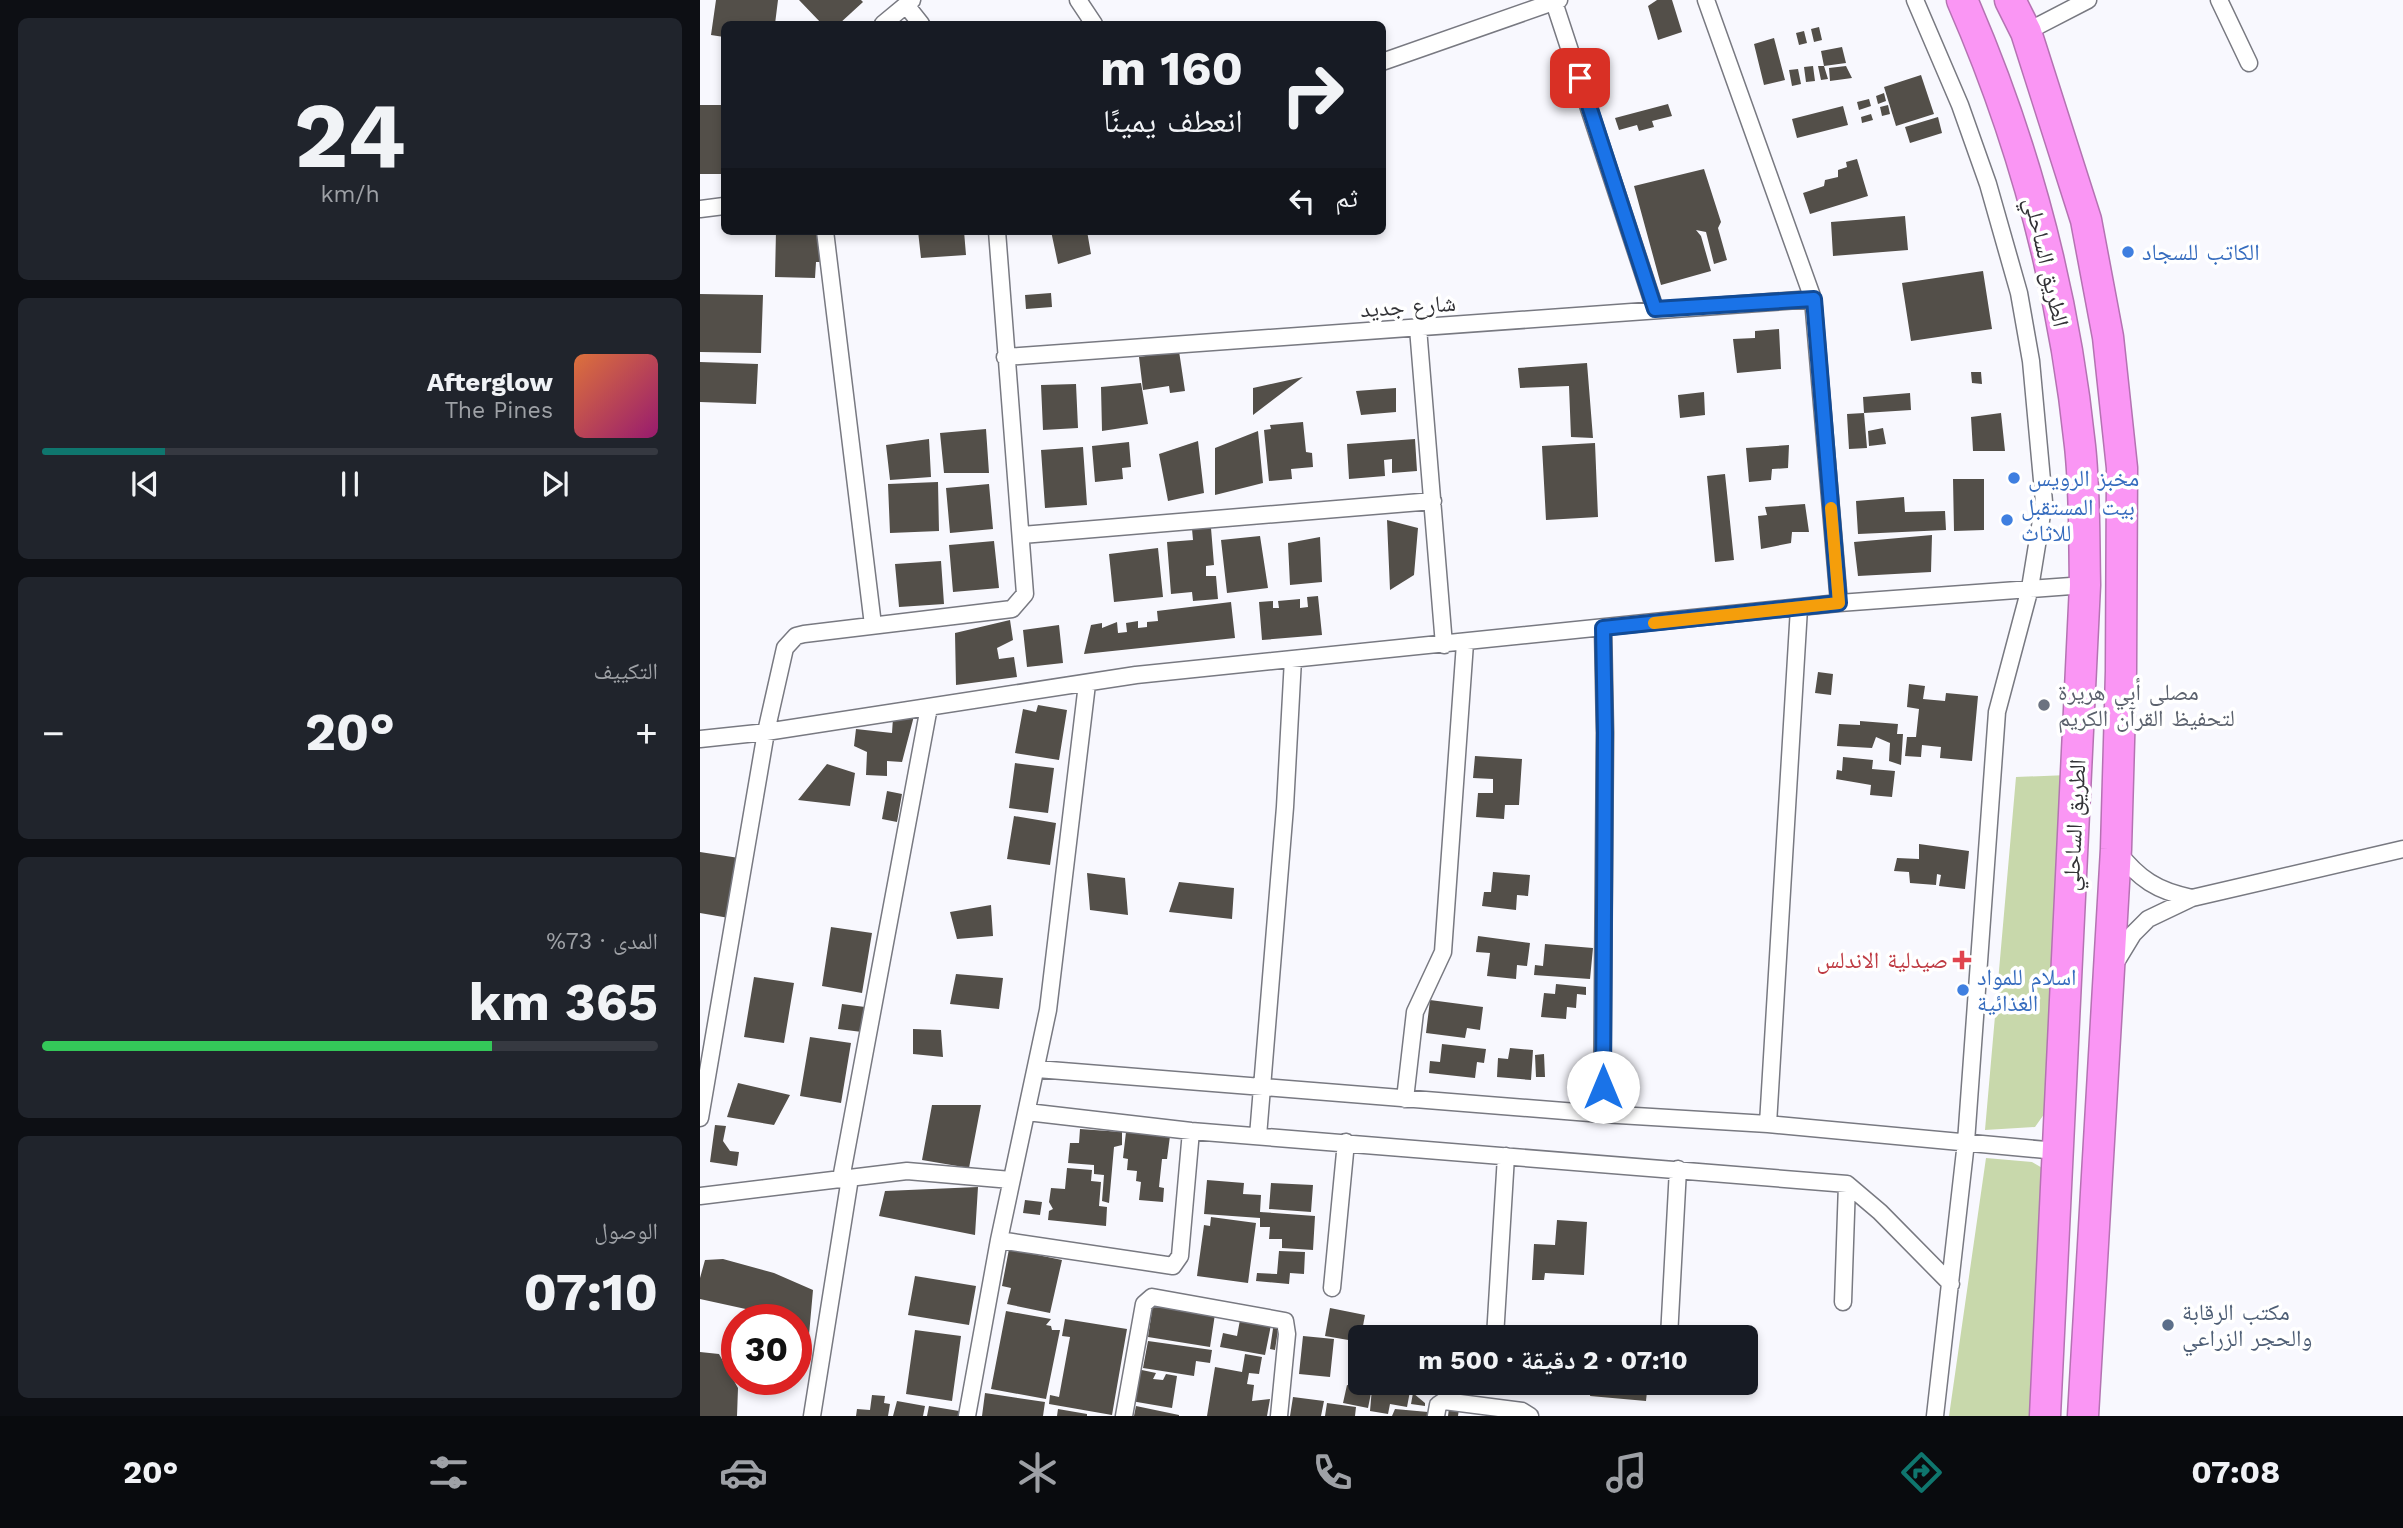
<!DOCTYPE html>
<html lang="ar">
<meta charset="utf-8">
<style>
body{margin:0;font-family:"Work Sans","Noto Naskh Arabic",sans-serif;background:#20242c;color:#f1f3f6;direction:rtl;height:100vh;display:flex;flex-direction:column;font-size:26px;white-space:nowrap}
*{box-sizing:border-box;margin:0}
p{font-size:23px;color:#9ea1a6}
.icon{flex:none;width:38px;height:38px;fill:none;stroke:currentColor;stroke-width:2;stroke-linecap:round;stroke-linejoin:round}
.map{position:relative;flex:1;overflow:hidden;direction:ltr}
.side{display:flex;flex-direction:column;gap:18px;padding:18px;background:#0d0f14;width:700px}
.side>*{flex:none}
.banner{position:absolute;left:21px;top:21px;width:665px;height:214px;border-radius:10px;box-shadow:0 4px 10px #0003;direction:rtl;background:#171b24;color:#f1f3f6;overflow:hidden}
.speed{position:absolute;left:21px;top:1304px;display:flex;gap:14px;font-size:35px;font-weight:700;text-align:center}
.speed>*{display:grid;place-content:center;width:91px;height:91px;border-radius:50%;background:#171b24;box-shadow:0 4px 10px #0003;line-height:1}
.speed .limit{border:10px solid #d22;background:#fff;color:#111}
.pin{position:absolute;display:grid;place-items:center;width:60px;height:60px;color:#fff;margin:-30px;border-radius:14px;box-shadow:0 4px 10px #0006}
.me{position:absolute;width:77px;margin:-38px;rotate:0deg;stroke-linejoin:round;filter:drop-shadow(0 0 5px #0008)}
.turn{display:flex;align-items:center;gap:24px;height:147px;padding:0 28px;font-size:32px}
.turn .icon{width:91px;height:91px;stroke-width:2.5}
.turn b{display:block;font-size:49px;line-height:60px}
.then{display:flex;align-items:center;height:66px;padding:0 28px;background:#0003;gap:14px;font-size:26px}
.big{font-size:52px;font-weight:700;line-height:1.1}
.side .widget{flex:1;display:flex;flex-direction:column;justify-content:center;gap:10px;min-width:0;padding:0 24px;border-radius:10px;background:#20242c}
.side .dial{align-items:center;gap:0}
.dial b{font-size:91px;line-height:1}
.song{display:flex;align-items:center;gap:21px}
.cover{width:84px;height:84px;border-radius:10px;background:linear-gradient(135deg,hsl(20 70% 55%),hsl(320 70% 35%))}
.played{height:7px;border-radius:4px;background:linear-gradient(90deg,#0f766e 20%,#363941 20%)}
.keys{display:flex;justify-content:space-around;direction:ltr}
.heat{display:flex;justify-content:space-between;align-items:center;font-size:38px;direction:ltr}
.charge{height:10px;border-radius:5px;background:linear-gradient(90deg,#34c759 73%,#363941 0)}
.trip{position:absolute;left:648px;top:1325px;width:410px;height:70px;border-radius:10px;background:#171b24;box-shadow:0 4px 10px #0003;font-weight:700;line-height:70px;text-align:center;direction:rtl}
.dock{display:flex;height:112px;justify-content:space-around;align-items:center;background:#090b0e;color:#9ea1a6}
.dock .icon{width:49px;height:49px}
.dock .current{color:#0f766e}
.dock b{font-size:32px;color:#f1f3f6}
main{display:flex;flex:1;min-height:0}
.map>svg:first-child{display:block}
.green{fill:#c8d8ab}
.building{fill:#534f49}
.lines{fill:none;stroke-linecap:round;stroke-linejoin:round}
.street-casing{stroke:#787981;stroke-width:19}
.highway-casing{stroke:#b473b2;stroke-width:33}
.street{stroke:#fff;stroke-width:16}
.highway{stroke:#fa96f4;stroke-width:30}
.route-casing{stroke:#114b97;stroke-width:18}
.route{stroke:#1a73e8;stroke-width:12}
.slow{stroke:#f59e0b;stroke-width:12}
.shop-dot{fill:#3f7fe0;stroke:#fff;stroke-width:2.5}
.worship-dot{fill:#6b7280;stroke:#fff;stroke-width:2.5}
.health-dot{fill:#e0444e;stroke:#fff;stroke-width:2.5}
.service-dot{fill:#5c6f8a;stroke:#fff;stroke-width:2.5}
.labels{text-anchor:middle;stroke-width:7;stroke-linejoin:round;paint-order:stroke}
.shop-label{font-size:23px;fill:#366cbe;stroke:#fff;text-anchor:start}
.street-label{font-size:23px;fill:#323236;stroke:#fff}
.worship-label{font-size:23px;fill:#5b616d;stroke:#fff;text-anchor:start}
.health-label{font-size:23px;fill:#be3a42;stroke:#fff;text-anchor:end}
.service-label{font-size:23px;fill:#4e5e75;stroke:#fff;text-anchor:start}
</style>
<main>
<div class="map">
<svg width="1703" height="1416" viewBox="0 0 1703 1416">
<rect width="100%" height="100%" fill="#f8f8fe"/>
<path class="green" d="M1368,775L1347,1110L1335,1127L1285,1130L1316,777Z
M1286,1158L1332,1162L1344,1169L1333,1416H1249Z"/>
<path class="building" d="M16,0H78L75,24H24V37L11,35Z
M99,0H161L163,2L139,24H122Z
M957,0H972L982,32L958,40L948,6Z
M1119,27L1122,40L1114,42L1111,29Z
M1104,31L1107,43L1099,45L1096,33Z
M1074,38L1085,80L1064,85L1054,44Z
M1142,47L1146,63L1124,66L1121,51Z
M1113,66L1115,81L1106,82L1104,67Z
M1118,66H1124L1128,79L1121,80Z
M1146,66L1152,78L1130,81L1129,68Z
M1098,69L1101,84L1092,86L1089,70Z
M1221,75L1234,114L1196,126L1184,87Z
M1184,93L1186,101L1178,104L1176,96Z
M1169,99L1171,106L1159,110L1157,102Z
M968,104L972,116L952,121L954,127L939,131L937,125L919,130L915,118Z
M0,105H24V174H0Z
M1188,105L1190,114L1182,116L1180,107Z
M1143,106L1148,125L1097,138L1092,119Z
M1171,114L1173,120L1162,123L1161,117Z
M1238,117L1242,133L1210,143L1205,127Z
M1157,159L1168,196L1110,214L1103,193L1124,186L1125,180L1138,177V170L1147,167L1146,162Z
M1004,169L1021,222L1018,228L1027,260L1014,264L1006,232L996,230L1001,236L1011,271L961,285L934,186Z
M1205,216L1208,250L1133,256L1131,222Z
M76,231L125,233L124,262H116L115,278L75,277Z
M218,231H264L266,255L221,258Z
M351,231H387L391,254L358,264Z
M1283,271L1292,329L1211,341L1202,283Z
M351,293L352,307L326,309L325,295Z
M0,294L63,295L61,353L0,352Z
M1079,329L1081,369L1037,373L1033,339L1055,338V331Z
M479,351L485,391L470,393L469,386L443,390L439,357Z
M0,362L58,364L56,404L0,402Z
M887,363L893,438L871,437L869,386L820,388L818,368Z
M1271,372H1281L1282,384L1272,383Z
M603,377L553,415V388Z
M441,383L448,424L402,431L401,387Z
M376,384L378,428L343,430L341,385Z
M696,388V412L661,415L656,391Z
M1004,392L1005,415L980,418L978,395Z
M1210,393L1211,410L1164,413L1167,448L1149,449L1147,414L1164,413L1163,397Z
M1301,413L1305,451H1273L1271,417Z
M603,422L606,452L612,453L613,467L591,469L592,479L569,481L564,430L571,429L570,425Z
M1183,428L1186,444L1169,446L1168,431Z
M286,429L289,473H244L240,433Z
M558,431L563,483L515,495V448Z
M229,439L231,477L190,480L186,445Z
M715,439L717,471L692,473V459L684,460L685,476L649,479L647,444Z
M498,441L504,493L468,501L459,454Z
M429,442L431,467L422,468L423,479L395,482L392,446Z
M895,443L898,517L846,520L842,446Z
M1089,445L1088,468L1072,469L1071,480L1049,482L1046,448Z
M383,447L387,505L345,508L341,450Z
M1025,474L1034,560L1015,562L1007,476Z
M1253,479H1284V530L1254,531Z
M238,482L239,531L190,533L188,484Z
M289,484L293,529L250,533L246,488Z
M1204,497L1205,512L1245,511L1246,530L1158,534L1156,501Z
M1105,504L1109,532H1092L1091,543L1061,549L1058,516L1067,515L1065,507Z
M687,520L718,528L714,575L690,590Z
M511,528L514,565L506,566V576H516L518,599L493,601L492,592L471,594L467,542L493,540L492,529Z
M1232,535L1231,572L1158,576L1154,542Z
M560,536L568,588L527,593L521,540Z
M620,537L622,582L590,585L588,543Z
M294,541L299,588L253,592L249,545Z
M458,548L463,597L414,602L409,554Z
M241,561L244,604L199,607L195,564Z
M618,596L622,635L562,640L559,602L573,601V608H579L578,601L600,599V608L608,607L607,597Z
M531,602L535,638L384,654L391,625L402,623V628L417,622L418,633L427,632L426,623L438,621V628L447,627V622L458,621L457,611Z
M310,620L313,640L297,648L299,659L314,657L317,677L256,685L255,633Z
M359,625L363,663L327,667L323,630Z
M1118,672L1133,674L1131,695L1115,693Z
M1209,684L1225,686L1223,699L1245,701L1246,693L1278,696L1272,761L1240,758L1241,747L1222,745L1221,757L1205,756L1207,737H1216L1219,709L1207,707Z
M338,705L367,710L359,760L315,753L323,709L336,712Z
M214,716L202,762L187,761V776L166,775L167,752L154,746L156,729L192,733L193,718Z
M1160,721L1198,724L1197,734H1203L1201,765L1189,761L1190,743L1176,737L1172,748L1137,746L1139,724L1160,725Z
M775,756L822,759L819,805H805L804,819L776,817L778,793H793V779L773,778Z
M1143,757L1173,760L1172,769L1195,771L1192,797L1170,795L1171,785L1136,779L1137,770L1142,771Z
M315,763L354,768L348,813L309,808Z
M127,764L155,773L150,806L98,800Z
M187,791L202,794L197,822L182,819Z
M314,816L356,823L350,865L307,859Z
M1219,844L1269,851L1265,889L1239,886L1241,875L1237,874L1236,885L1210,883L1209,872L1194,871L1197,858L1219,859Z
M0,852L39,858L29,918L0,913Z
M793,872L830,875L828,896L817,895L816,910L782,906L784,892H791Z
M387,873L425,878L428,915L390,910Z
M479,882L534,888L532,919L469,912Z
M291,905L293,936L257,939L250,912Z
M131,927L172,933L162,993L122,986Z
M778,936L830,943L827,966L817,965L816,979L787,976L790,953L776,952Z
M845,944L893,948L890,979L834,975L835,965L843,966Z
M256,974L303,978L299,1009L250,1004Z
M54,977L94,983L84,1043L44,1037Z
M856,984L886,987V995L877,994L876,1008L867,1007L866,1019L841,1017L844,993L855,994Z
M730,1000L783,1007L780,1030L767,1028L765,1038L726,1033Z
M142,1004L165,1007L162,1032L138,1029Z
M213,1029L241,1030L243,1057L213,1054Z
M110,1037L151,1043L141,1103L100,1096Z
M742,1044L786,1049L784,1063L777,1062L775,1078L729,1073L730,1061L740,1062Z
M810,1048L833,1050L831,1080L797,1077L798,1058L808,1059Z
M844,1054L845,1077H836L835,1055Z
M38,1083L90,1095L74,1125L27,1117Z
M232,1105H281L269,1168L222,1160Z
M15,1125L26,1126L23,1141L30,1151L39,1152L37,1166L10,1162Z
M380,1129L422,1132V1145L414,1147L409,1203L402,1201L404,1175L394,1174V1165L368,1163L370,1143H379Z
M426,1132L470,1136L467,1159H462L459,1187L464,1188L463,1202L439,1200L441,1182L436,1181L437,1171L427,1170L428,1159L423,1158Z
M367,1168L392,1170L391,1181L401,1182L399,1206L407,1207L406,1226L348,1220L349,1211L353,1209L349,1202L351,1188L365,1189Z
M507,1180L544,1183L543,1194L561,1195L560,1212L615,1216L613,1250L582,1248V1239H569L570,1227H560V1218L504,1214Z
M571,1183L613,1185L611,1212L569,1209Z
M278,1187L275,1235L179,1216L185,1191Z
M325,1200L342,1202L340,1215L323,1213Z
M511,1217L556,1223L548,1283L497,1276L504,1225L510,1226Z
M857,1220L887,1222L884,1275L845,1273L844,1280H832L834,1244L855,1245Z
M309,1249L362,1260L350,1313L307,1304L311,1288L302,1286Z
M579,1251L605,1252L604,1274L590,1273L589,1284L556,1281L557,1273L577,1274Z
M23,1259L74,1273L113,1290L108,1346L96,1343V1320H65L64,1313L0,1299V1278L5,1260Z
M215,1276L276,1286L269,1325L208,1315Z
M453,1304L515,1314L510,1347L448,1337Z
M630,1308L665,1315L660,1342L625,1336Z
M306,1311L351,1319L346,1325L351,1326L352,1330H360L346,1399L291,1389Z
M365,1319L427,1329L412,1415L349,1404L350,1395L359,1397L370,1337L362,1336Z
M540,1320L571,1325L565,1355L520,1347L523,1333L537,1336Z
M574,1322L579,1323L575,1350L570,1349Z
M215,1330L261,1336L252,1401L206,1394Z
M603,1336L634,1339L630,1377L599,1374Z
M448,1341L512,1350L510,1363L496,1361L494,1376L443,1368Z
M0,1352L19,1354L38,1388L37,1416H0Z
M545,1354L562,1357L559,1374L549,1373L547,1384L554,1385L552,1401L570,1399L567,1416H507L515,1367L542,1372Z
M437,1369L456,1373L453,1379L463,1380L466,1374L477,1376L472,1408L431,1401Z
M662,1382H705L704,1385L711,1386L707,1407L690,1404L688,1414L670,1411L672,1388L668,1408L643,1403L647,1385L661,1388Z
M892,1382H948L946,1401L890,1396Z
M285,1393L345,1402L343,1416H282Z
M713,1393L725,1403V1406L711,1404Z
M172,1395L185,1396L184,1403L190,1404L188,1416H156L157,1409L170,1410Z
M593,1397L624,1401L621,1416H590Z
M197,1401L225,1406L223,1416H193Z
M627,1403L656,1407L655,1416H625Z
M229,1406L259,1411L258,1416H227Z
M436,1406L479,1415V1416H434Z
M749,1408L759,1409L758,1416H748Z
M358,1409L387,1414V1416H357Z
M695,1409L728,1412V1416H692Z"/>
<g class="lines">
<g class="street-casing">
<path id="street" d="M378,0L394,24
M1006,0L1113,299L1139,603
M1215,0L1260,105L1288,184L1319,293L1331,361L1344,502L1330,588L1297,712L1266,1142L1235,1416
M1519,0L1549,63
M854,2L955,309
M206,5L221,24
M183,24L212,0
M1326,32L1388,0
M682,62L859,0
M0,209L24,206
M125,231L173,625
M718,328L744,645
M305,357L1113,299
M322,535L733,501
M0,739L66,732L436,675L1139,603L1385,585
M1417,851C1439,879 1457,891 1492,898
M1416,962L1433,934L1448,919L1492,898L1703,849
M337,1069L902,1114L1068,1124L1357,1151
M705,1099L715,1012L743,952L765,643
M327,1112L491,1131L1147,1184L1180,1212L1251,1284
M902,1114L905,733L903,628
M0,1118L66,732L85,648L96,636L104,634L312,609L325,594L297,231
M1068,1124L1099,608
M558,1136L585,807L593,659
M141,1179L229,707
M0,1196L207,1171L311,1180
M299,1240L473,1266L480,1256L491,1131
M632,1288L646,1142
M1143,1302L1147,1184
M795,1337L806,1156
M969,1337L978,1169
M112,1416L150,1178
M267,1416L299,1240L348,1010L387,684
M424,1416L444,1304L452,1297L585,1321L587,1334L579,1416
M736,1416L738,1405L744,1401L822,1411L830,1416"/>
</g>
<g class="highway-casing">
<path id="highway" d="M1262,0C1324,142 1364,292 1380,446C1385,492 1384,539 1385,585L1345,1416
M1310,0L1326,32L1386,220L1408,337L1422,468L1421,671L1416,849L1383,1416"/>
</g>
<use href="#street" class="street"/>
<use href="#highway" class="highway"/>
</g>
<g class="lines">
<g class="route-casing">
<path id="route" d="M880,78L955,309L1114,299L1139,603L903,628L905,733L903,1087"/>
</g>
<use href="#route" class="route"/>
<path class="slow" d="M954,623L1139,603L1131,508"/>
</g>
<g class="shop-dot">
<circle cx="1428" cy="252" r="7"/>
<circle cx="1314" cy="478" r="7"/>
<circle cx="1307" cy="520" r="7"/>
<circle cx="1263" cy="990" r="7"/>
</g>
<circle class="worship-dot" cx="1344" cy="705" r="7"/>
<path class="health-dot" d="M1258.5 949.5h7v7h7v7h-7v7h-7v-7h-7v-7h7z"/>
<circle class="service-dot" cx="1468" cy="1325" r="7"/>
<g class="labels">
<g class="shop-label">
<text x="1442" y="260">الكاتب للسجاد</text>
<text x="1328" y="486">مخبز الرويس</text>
<text x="1321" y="515">بيت المستقبل<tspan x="1321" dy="26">للاثاث</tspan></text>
<text x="1277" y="985">اسلام للمواد<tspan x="1277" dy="26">الغذائية</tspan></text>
</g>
<g class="street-label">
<text transform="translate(1347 262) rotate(77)" y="8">الطريق الساحلي</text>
<text transform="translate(708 306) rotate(-4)" y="8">شارع جديد</text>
<text transform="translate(1374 825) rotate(-87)" y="8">الطريق الساحلي</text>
</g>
<g class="worship-label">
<text x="1358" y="700">مصلى أبي هريرة<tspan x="1358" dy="26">لتحفيظ القرآن الكريم</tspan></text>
</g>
<g class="health-label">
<text x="1248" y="968">صيدلية الاندلس</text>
</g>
<g class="service-label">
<text x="1482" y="1320">مكتب الرقابة<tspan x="1482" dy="26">والحجر الزراعي</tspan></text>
</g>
</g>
</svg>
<div class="speed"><div class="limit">30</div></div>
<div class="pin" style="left:880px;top:78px;background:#d93025"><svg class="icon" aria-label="arrive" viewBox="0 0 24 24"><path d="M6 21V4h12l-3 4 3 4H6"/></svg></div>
<svg class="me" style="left:903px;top:1087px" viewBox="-20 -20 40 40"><circle r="19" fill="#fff"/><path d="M0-13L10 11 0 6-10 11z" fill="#1a73e8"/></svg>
<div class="trip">07:10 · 2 دقيقة · 500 m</div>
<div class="banner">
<div class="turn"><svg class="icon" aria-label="right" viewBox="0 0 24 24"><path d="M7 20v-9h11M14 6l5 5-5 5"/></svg><div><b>160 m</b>انعطف يمينًا</div></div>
<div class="then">ثم<svg class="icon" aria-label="left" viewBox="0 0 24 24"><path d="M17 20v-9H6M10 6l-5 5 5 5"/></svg></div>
</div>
</div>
<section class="side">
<div class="widget dial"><b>24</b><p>km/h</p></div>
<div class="widget">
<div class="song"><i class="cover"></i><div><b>Afterglow</b><p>The Pines</p></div></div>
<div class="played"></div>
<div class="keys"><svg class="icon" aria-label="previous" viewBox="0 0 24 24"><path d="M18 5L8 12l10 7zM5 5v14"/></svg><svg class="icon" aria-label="pause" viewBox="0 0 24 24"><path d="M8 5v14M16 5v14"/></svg><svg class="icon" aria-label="next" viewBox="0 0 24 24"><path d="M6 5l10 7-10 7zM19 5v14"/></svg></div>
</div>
<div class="widget"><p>التكييف</p>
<div class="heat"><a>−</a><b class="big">20°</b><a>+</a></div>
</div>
<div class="widget"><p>المدى · 73%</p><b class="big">365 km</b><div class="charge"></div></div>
<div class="widget"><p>الوصول</p><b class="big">07:10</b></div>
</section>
</main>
<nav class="dock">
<b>07:08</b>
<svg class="icon current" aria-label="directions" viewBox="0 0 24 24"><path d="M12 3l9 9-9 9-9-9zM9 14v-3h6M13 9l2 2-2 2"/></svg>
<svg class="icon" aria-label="music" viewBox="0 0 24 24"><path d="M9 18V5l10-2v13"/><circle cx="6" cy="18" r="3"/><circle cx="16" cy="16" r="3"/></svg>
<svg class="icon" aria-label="phone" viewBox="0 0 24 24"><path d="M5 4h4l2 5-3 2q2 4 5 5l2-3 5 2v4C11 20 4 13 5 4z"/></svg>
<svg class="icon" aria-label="climate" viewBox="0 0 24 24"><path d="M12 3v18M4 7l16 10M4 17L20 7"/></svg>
<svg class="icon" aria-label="car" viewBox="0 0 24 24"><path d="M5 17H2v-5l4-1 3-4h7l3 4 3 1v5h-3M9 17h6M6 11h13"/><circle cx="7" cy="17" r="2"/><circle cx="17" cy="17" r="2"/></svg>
<svg class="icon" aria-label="filters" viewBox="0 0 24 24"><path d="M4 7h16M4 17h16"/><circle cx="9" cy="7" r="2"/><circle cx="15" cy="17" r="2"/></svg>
<b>20°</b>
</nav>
